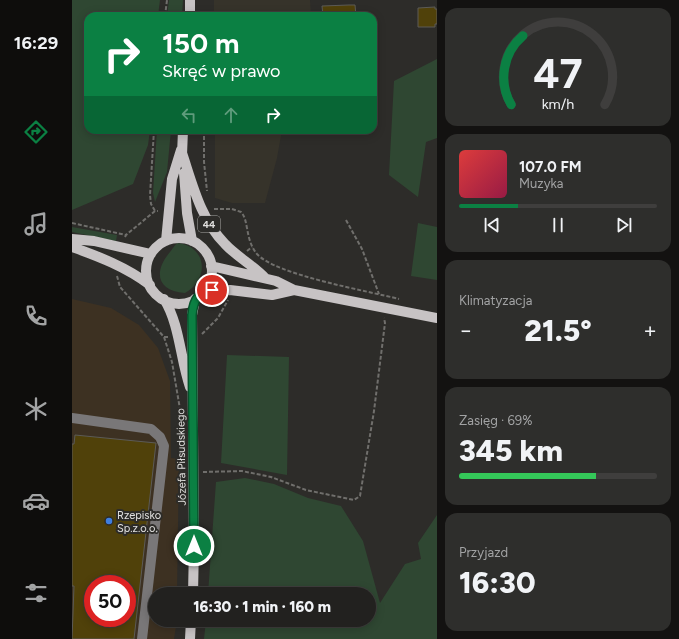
<!DOCTYPE html>
<html lang="pl">
<meta charset="utf-8">
<style>
body{margin:0;font-family:Figtree,sans-serif;background:#2e2e2c;color:#f1f3f6;height:100vh;display:flex;flex-direction:column;font-size:15px;white-space:nowrap}
*{box-sizing:border-box;margin:0}
p{font-size:13px;color:#a2a3a4}
.icon{flex:none;width:22px;height:22px;fill:none;stroke:currentColor;stroke-width:2;stroke-linecap:round;stroke-linejoin:round}
.map{position:relative;flex:1;overflow:hidden}
.side{display:flex;flex-direction:column;gap:8px;padding:8px;background:#131211;width:242px}
.side>*{flex:none}
.guide{position:absolute;left:12px;top:12px;width:293px;height:122px;border-radius:12px;box-shadow:0 2px 10px #0003,0 0 0 1px #3f3e3d;background:#0b8043;color:#fff;overflow:hidden}
.speed{position:absolute;left:12px;top:575px;display:flex;gap:8px;font-size:20px;font-weight:700;text-align:center}
.speed>*{display:grid;place-content:center;width:52px;height:52px;border-radius:50%;background:#22211f;box-shadow:0 2px 10px #0003,0 0 0 1px #3f3e3d;line-height:1}
.speed .limit{border:6px solid #d22;background:#fff;color:#111}
.pin{position:absolute;display:grid;place-items:center;width:34px;height:34px;color:#fff;margin:-17px;border:2px solid #fff;border-radius:50%;box-shadow:0 1px 4px #0007}
.me{position:absolute;width:44px;margin:-22px;rotate:0deg;stroke-linejoin:round;filter:drop-shadow(0 0 3px #0008)}
.turn{display:flex;align-items:center;gap:14px;height:84px;padding:0 12px;font-size:18px}
.turn .icon{width:52px;height:52px;stroke-width:2.5}
.turn b{display:block;font-size:28px;line-height:34px}
.lanes{display:flex;align-items:center;height:38px;padding:0 12px;background:#0003;justify-content:center;gap:20px;direction:ltr}
.lanes .off{opacity:.35}
.big{font-size:30px;font-weight:800;line-height:1.1}
.side .card{flex:1;display:flex;flex-direction:column;justify-content:center;gap:6px;min-width:0;padding:0 14px;border-radius:12px;background:#2e2e2c}
.side .dial{align-items:center;gap:0}
.dial svg{height:104px;overflow:visible;fill:none;stroke:#3f3e3d;stroke-width:7;stroke-linecap:round;text-anchor:middle}
.dial text{fill:#f1f3f6;stroke:none}
.song{display:flex;align-items:center;gap:12px}
.cover{width:48px;height:48px;border-radius:6px;background:linear-gradient(135deg,hsl(0 70% 55%),hsl(340 70% 35%))}
.played{height:4px;border-radius:2px;background:linear-gradient(90deg,#0b8043 30%,#3f3e3d 30%)}
.keys{display:flex;justify-content:space-around;direction:ltr}
.heat{display:flex;justify-content:space-between;align-items:center;font-size:22px;direction:ltr}
.charge{height:6px;border-radius:3px;background:linear-gradient(90deg,#34c759 69%,#3f3e3d 0)}
.trip{position:absolute;left:76px;top:587px;width:228px;height:40px;border-radius:20px;background:#22211f;box-shadow:0 2px 10px #0003,0 0 0 1px #3f3e3d;font-weight:800;line-height:40px;text-align:center}
main{display:flex;flex:1;min-height:0}
.tabs{display:flex;flex-direction:column;width:72px;justify-content:space-around;align-items:center;background:#0e0d0c;color:#a2a3a4}
.tabs .icon{width:28px;height:28px}
.tabs .current{color:#0b8043}
.tabs b{font-size:18px;color:#f1f3f6}
.map>svg:first-child{display:block}
.built{fill:#36332a}
.industrial{fill:#3d3122;fill-rule:evenodd}
.green{fill:#2f4732}
.building{fill:#50410a;stroke:#5c5b57;fill-rule:evenodd}
.lines{fill:none;stroke-linecap:round;stroke-linejoin:round}
.path{stroke:#706f6c;stroke-width:2;stroke-dasharray:4 2;stroke-linecap:butt}
.minor{stroke:#797778;stroke-width:10}
.major{stroke:#c7c3c4;stroke-width:10}
.route-casing{stroke:#07532c;stroke-width:10}
.route{stroke:#0b8043;stroke-width:7}
.shop-dot{fill:#3f7fe0;stroke:#2d2c29;stroke-width:1.5}
.labels{text-anchor:middle;stroke-width:4;stroke-linejoin:round;paint-order:stroke}
.shield{fill:#2d2c29;stroke:#abaaa8;stroke-width:1}
.shield-label{font-size:10px;font-weight:bold;fill:#e1e0de}
.street-label{font-size:11px;fill:#e1e0de;stroke:#2d2c29}
.poi-label{font-size:11px;fill:#e1e0de;stroke:#2d2c29;text-anchor:start}
</style>
<main>
<nav class="tabs">
<b>16:29</b>
<svg class="icon current" aria-label="directions" viewBox="0 0 24 24"><path d="M12 3l9 9-9 9-9-9zM9 14v-3h6M13 9l2 2-2 2"/></svg>
<svg class="icon" aria-label="music" viewBox="0 0 24 24"><path d="M9 18V5l10-2v13"/><circle cx="6" cy="18" r="3"/><circle cx="16" cy="16" r="3"/></svg>
<svg class="icon" aria-label="phone" viewBox="0 0 24 24"><path d="M5 4h4l2 5-3 2q2 4 5 5l2-3 5 2v4C11 20 4 13 5 4z"/></svg>
<svg class="icon" aria-label="climate" viewBox="0 0 24 24"><path d="M12 3v18M4 7l16 10M4 17L20 7"/></svg>
<svg class="icon" aria-label="car" viewBox="0 0 24 24"><path d="M5 17H2v-5l4-1 3-4h7l3 4 3 1v5h-3M9 17h6M6 11h13"/><circle cx="7" cy="17" r="2"/><circle cx="17" cy="17" r="2"/></svg>
<svg class="icon" aria-label="filters" viewBox="0 0 24 24"><path d="M4 7h16M4 17h16"/><circle cx="9" cy="7" r="2"/><circle cx="15" cy="17" r="2"/></svg>
</nav>
<div class="map">
<svg width="365" height="639" viewBox="0 0 365 639">
<rect width="100%" height="100%" fill="#2d2c29"/>
<path class="built" d="M142,0H238L239,16H142Z
M143,130H210L205,158L193,203H160L143,198Z"/>
<path class="industrial" d="M0,299L39,308L67,325L86,348L98,381L99,458L107,459L105,594H83V620H105L102,639H0ZM21,584H55V618H21Z"/>
<path class="green" d="M0,0H88L86,16H16V130H78L76,145L61,184L0,210Z
M97,0H111L110,16H95Z
M365,59V138L354,142L346,197L317,175L322,81Z
M85,130H99L95,172L83,202L81,193Z
M346,223L365,227V280L339,276Z
M0,227L45,235L44,241L0,232Z
M106,243C136,247 137,280 113,293C85,291 81,272 98,252C101,249 102,245 106,243Z
M155,355L217,357L215,475L149,463Z
M173,478L202,484L236,498L269,506L291,541L308,603L333,564L349,559L346,543L365,515V639H132L134,620H297V594H136L144,482Z"/>
<path class="building" d="M277,5H283L284,16H251L250,6Z
M363,7V9H365V24H363V27H346V8Z
M3,435L84,443L62,639H0L2,586H0V444H2ZM21,584H55V618H21Z"/>
<g class="lines">
<path class="path" d="M93,16L95,0
M82,130L78,195L79,204L83,211
M132,130V162L135,191
M142,209H160L169,212C177,220 173,240 185,254C204,275 296,291 327,299
M274,220L290,249L307,294
M0,223L54,235
M53,237L54,235L83,211H86
M175,251L180,247
M45,276L48,287L92,337H96
M130,334L146,318L156,300
M92,337L100,362L110,421
M131,472L170,471L199,477L234,490L282,500L288,496L302,411L313,323L312,318"/>
<path class="minor" d="M0,418L79,429L88,437L92,446L70,639"/>
<path class="major" d="M118,16V0
M109,150C120,182 128,219 153,244C165,257 181,265 193,278
M110,155L111,130
M112,173L115,213L120,241
M74 271a33 33 0 1 1 66 0a33 33 0 1 1-66 0Z
M0,239L22,241L79,254
M94,241L100,179L109,150
M0,247C28,257 54,267 78,285
M139,266L204,281L222,290L365,318
M133,291L158,290L200,295L222,290
M92,299C108,325 108,358 118,387
M121,594L122,546L120,315L123,299
M118,639L119,620"/>
</g>
<g class="lines">
<g class="route-casing">
<path id="route" d="M122,546L120,315C121,302 126,291 140,290"/>
</g>
<use href="#route" class="route"/>
</g>
<circle class="shop-dot" cx="37" cy="521" r="4"/>
<g class="labels">
<rect class="shield" x="126" y="216" width="22" height="16" rx="3"/>
<g class="shield-label">
<text x="137" y="228">44</text>
</g>
<g class="street-label">
<text transform="translate(109 457) rotate(-91)" y="4">Józefa Piłsudskiego</text>
</g>
<g class="poi-label">
<text x="45" y="519">Rzepisko<tspan x="45" dy="13">Sp.z.o.o.</tspan></text>
</g>
</g>
</svg>
<div class="speed"><div class="limit">50</div></div>
<div class="pin" style="left:140px;top:290px;background:#d93025"><svg class="icon" aria-label="arrive" viewBox="0 0 24 24"><path d="M6 21V4h12l-3 4 3 4H6"/></svg></div>
<svg class="me" style="left:122px;top:546px" viewBox="-20 -20 40 40"><circle r="17" fill="#0b8043" stroke="#fff" stroke-width="3"/><path d="M0-11L8 9 0 5-8 9z" fill="#fff"/></svg>
<div class="trip">16:30 · 1 min · 160 m</div>
<div class="guide">
<div class="turn"><svg class="icon" aria-label="right" viewBox="0 0 24 24"><path d="M7 20v-9h11M14 6l5 5-5 5"/></svg><div><b>150 m</b>Skręć w prawo</div></div>
<div class="lanes"><svg class="icon off" aria-label="left" viewBox="0 0 24 24"><path d="M17 20v-9H6M10 6l-5 5 5 5"/></svg><svg class="icon off" aria-label="ahead" viewBox="0 0 24 24"><path d="M12 20V5M6 11l6-6 6 6"/></svg><svg class="icon" aria-label="right" viewBox="0 0 24 24"><path d="M7 20v-9h11M14 6l5 5-5 5"/></svg></div>
</div>
</div>
<section class="side">
<div class="card dial"><svg viewBox="0 0 100 80">
<path d="M14 69A42 42 0 1 1 86 69"/>
<path d="M14 69A42 42 0 0 1 23 16" stroke="#0b8043"/>
<text x="50" y="56" font-size="32" font-weight="700">47</text>
<text x="50" y="72" font-size="11">km/h</text>
</svg></div>
<div class="card">
<div class="song"><i class="cover"></i><div><b>107.0 FM</b><p>Muzyka</p></div></div>
<div class="played"></div>
<div class="keys"><svg class="icon" aria-label="previous" viewBox="0 0 24 24"><path d="M18 5L8 12l10 7zM5 5v14"/></svg><svg class="icon" aria-label="pause" viewBox="0 0 24 24"><path d="M8 5v14M16 5v14"/></svg><svg class="icon" aria-label="next" viewBox="0 0 24 24"><path d="M6 5l10 7-10 7zM19 5v14"/></svg></div>
</div>
<div class="card"><p>Klimatyzacja</p>
<div class="heat"><a>−</a><b class="big">21.5°</b><a>+</a></div>
</div>
<div class="card"><p>Zasięg · 69%</p><b class="big">345 km</b><div class="charge"></div></div>
<div class="card"><p>Przyjazd</p><b class="big">16:30</b></div>
</section>
</main>
